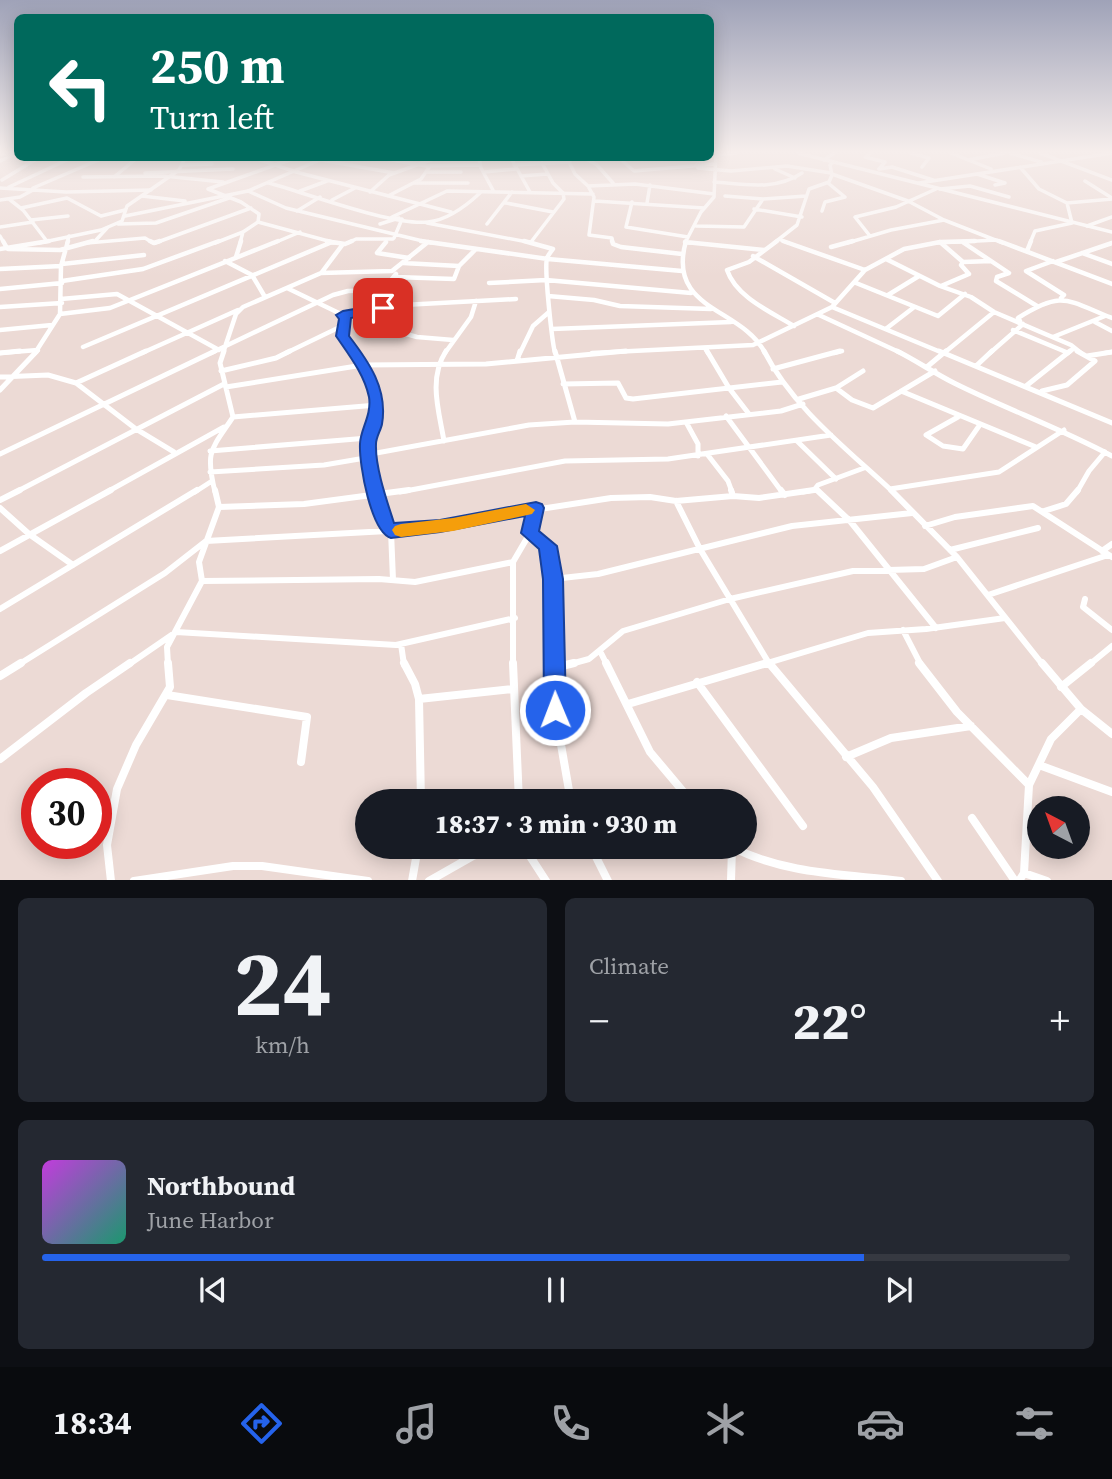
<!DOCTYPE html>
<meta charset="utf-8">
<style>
body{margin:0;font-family:"Source Serif 4",serif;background:#242831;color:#f1f3f6;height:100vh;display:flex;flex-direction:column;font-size:26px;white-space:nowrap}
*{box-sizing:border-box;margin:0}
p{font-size:23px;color:#9ea1a6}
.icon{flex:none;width:38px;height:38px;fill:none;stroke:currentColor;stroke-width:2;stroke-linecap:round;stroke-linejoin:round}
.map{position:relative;height:880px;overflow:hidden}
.drawer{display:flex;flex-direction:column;gap:18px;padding:18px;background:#0d0f14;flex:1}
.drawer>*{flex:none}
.banner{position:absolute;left:14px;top:14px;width:700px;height:147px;border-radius:10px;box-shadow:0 4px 18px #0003;background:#00695c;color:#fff;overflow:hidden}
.needle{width:46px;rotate:319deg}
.buttons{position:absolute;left:1027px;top:796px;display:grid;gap:14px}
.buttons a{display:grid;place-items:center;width:63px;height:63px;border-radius:50%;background:#171b24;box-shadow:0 4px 18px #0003;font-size:35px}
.speed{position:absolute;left:21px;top:768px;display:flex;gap:14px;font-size:35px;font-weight:700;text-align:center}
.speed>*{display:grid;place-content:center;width:91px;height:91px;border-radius:50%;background:#171b24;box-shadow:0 4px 18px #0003;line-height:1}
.speed .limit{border:10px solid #d22;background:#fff;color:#111}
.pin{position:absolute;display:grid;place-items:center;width:60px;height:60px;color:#fff;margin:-30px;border-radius:14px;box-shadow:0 4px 10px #0006}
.me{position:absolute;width:77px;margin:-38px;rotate:359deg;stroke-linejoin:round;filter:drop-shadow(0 0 5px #0008)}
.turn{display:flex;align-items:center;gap:24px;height:147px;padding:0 21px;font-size:32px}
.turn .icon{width:91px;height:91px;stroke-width:2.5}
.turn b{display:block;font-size:49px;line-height:60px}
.big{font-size:52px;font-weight:800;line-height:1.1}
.drawer .card{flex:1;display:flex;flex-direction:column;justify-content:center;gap:10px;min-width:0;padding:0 24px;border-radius:10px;background:#242831}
.drawer .dial{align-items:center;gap:0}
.dial b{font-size:91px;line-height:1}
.song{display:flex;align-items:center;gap:21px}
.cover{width:84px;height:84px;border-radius:10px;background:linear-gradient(135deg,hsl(290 70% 55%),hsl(160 70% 35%))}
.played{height:7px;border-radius:4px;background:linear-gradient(90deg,#2563eb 80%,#363941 80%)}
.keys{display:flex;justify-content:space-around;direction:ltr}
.heat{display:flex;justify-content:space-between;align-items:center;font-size:38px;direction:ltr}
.drawer .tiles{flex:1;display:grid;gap:18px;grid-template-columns:1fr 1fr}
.card:last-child{grid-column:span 2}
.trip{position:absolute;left:355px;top:789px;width:402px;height:70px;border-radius:35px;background:#171b24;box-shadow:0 4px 18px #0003;font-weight:800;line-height:70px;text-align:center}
.tabs{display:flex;height:112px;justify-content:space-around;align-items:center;background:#090b0e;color:#9ea1a6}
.tabs .icon{width:49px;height:49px}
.tabs .selected{color:#2563eb}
.tabs b{font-size:32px;color:#f1f3f6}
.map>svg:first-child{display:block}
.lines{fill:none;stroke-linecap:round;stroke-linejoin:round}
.minor-far4{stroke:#fff;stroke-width:3.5}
.minor-far3{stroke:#fff;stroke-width:4.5}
.minor-far2{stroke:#fff;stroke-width:5}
.minor-far1{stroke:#fff;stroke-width:6}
.minor{stroke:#fff;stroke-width:8}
.tertiary-far1{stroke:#fff;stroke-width:3.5}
.tertiary{stroke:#fff;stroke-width:4.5}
.route{fill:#2563eb;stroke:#184099;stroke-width:2}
.slow{fill:#f59e0b}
</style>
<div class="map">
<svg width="1112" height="881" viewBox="0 0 1112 881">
<rect width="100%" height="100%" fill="#ecdad5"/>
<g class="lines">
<path class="minor-far4" d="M870,153L865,157L885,162L879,169
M911,153L929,158L922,167
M951,153L991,169
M1010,153L1041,162
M1040,153L1112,180
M0,154H18
M716,155L736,153
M254,158L296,172L451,212
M381,158L426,166L480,165
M479,158L481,168L494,192
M511,158L530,192
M567,158L575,174L588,186L594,197L589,235L612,238L613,243
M585,158L597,165L613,183
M619,158L634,171L715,164
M321,160L394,173
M824,160L834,153
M968,160L1005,153
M0,161L13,155
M542,163L553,183L563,193
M182,165L212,164
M514,165L570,162
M696,165L698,168L731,171L787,166L831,173
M1020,167L1039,189L1067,203L1072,223L1035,231L1030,243
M775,169L795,178
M879,169L892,167L933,180
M427,172H461
M484,172L516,169
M145,173L233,169
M832,174L908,201L944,220L1003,243
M977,174L1005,183L995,185
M521,176L547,174
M83,177L164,176L223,182
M114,177L137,158
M2,180L38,158
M1085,181L1112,198
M714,182C744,184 775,191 802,173
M269,183C306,193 393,226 428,222C448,220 466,206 480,193
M414,183H468
M919,183L1112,153
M588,186L635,184L714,194
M9,187L71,158
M0,188L66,192L151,190
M33,188L103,158
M940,189L970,186L1009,197
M248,191L286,208L431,243
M300,191L327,181
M370,192L389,175L436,158
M142,196L185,201
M388,196L421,179L430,166
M725,196L763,199
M9,199L23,210L46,240
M0,200L20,197L33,190
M332,200L355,188
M595,201L704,208
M632,202L626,227L688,237
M506,203L553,212
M647,203L650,185
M1067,203L1112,199
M21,208L67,198L101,216L125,210
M754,209L802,217
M297,211L320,197
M822,211L825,202L845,197L828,183
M125,216L248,191L324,158
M392,217L447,191L593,194
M31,220L68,216
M258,222L259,214L241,202L208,189L295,158
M427,223L533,243
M118,224L156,223L229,198
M380,224L399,218
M487,224L512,192
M696,226L744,227L763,199L806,196
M1087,226L1112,217
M0,227L33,222
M0,236L4,243
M870,236L855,217L896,207L936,189
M394,238L402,219
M96,240L107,228
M781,240L788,243
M531,242L564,199L563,193
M685,242L690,243
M67,243L69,236
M87,243L145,238L153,243
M155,243L251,208
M215,243L243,232L258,222L332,242
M240,243L243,232
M274,243L300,232
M331,243H335
M348,243L356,239H393
M685,243L701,212L714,197L716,153
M774,243L797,225L809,189L829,182L832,175L830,165L833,162
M847,243L891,230L944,220
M937,243L997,240"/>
<path class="minor-far3" d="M3,241L7,248
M150,241L154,243L160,241
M327,241L332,242
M421,241L548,259L682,271
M524,241L553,249C552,250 547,257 547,258C544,269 552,341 555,353
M612,241L613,244L621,247L682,254
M686,241C666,311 742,307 765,353
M777,241L749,262L727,270C736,297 771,312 794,326
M783,241L865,270
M999,241L1112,284
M386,242L377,253L409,258
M685,242L764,250
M940,242L963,262L961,265L969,274L941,286
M964,243L1009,273L997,277L996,281L1037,306
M831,247L853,241
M8,249L60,250L93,241
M1027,251L1031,241
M1082,253L1112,264
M753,256L835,303
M236,257L241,241
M886,259L940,286L971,297L994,312L1071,345L1081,353
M225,261L252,275L265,297
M1053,261L1026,271L1064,295L1061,298
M963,262L991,261
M1056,262L1112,243
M403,263L459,266
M62,264L144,255
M0,269L61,266
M322,272L343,244
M395,277L454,279L459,266L475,250
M62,281L143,269L219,241
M489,283L546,280L691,293
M856,283L938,316L965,294
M287,288L343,315L346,319L343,336L355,353
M0,289L62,283
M888,295L919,276
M548,296L594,300L620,306L711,309
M61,299L117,294L219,350
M0,307L62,303
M391,307L399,332L417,337L453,340
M832,307L943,353
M383,308V290L396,274
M60,314L110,308L278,241
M343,315L403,305L516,299
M819,315L901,353
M1020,321L1018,318C1063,290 1066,300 1112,318
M1095,322L1112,331
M887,328L913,308
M552,329L731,322
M0,330L52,325
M1013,330L1066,352
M1053,337L1105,316
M83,347L332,242L345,244L352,241
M705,348L708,353
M0,353L38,350
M35,353L60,314L61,266L68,241
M142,353L238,310
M211,353L333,295L348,291L383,290
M223,353L236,314L243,307L321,273L392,271L428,242
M286,353L344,325
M445,353L471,317L476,301
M520,353L533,326L549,312
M592,353L753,345L832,307L865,270L904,249L940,242L975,241
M834,353L842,351
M944,353L994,312
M990,353L1023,324
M1068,353L1073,349
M1105,353L1112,352"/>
<path class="minor-far2" d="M354,351L363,365L486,364L626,351
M555,351L575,422
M707,351L729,388L749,414
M764,351C793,408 847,449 893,492
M897,351C917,361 934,373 954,383C1006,409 1060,428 1112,456
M939,351L1112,423
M0,353L20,351
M1087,356L1112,352
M517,361L520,351
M928,366L946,351
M976,366L992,351
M773,369L840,351
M221,371L276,358L290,351
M0,377L48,375L76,383L136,429L174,452
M76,383L146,351
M563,384L618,383L626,398L633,399L782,382
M1026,386L1070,351
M226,387L363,365L377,399L375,426L367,443L375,492
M836,388L852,400L873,408L935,371
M0,390L37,351
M901,391L1036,447
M1042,391L1067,385L1095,361L1077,351
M799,399L836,388L863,371
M726,416L782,492
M233,417L377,405
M958,417L926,435L943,446L963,449L979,426
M686,422L698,444V456
M444,441C439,411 428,379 446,351
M797,441L836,479
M210,451L368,438
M0,454L215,351
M371,454L529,425L575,422L668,424L781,411L803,404
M707,454L728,481L732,492
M210,472L324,465L371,457
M816,489L819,492
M890,489L999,472L1064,430
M16,492L224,384
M107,492L224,427
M195,492L212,481
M215,492C205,451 211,450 233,417L220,363L224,351
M400,492L565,461L668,459L831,435
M803,492L814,490L818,485L864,468
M1077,492L1089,471L1105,452"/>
<path class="minor-far1" d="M375,490L385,525L391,531L393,580
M731,490L733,496
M781,490L785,495
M817,490L850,521L936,628
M891,490L957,557L1043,665
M0,500L20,490
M676,501L700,549L770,665
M219,507L304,504L409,490
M0,508L29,534L73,565
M1044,511L1066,504L1078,490
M925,526L955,517L1033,506L1112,557
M530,533L548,546L553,579
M950,550L1038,528
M0,551L111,490
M1102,551L1112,544
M202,581L379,579L415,582L513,562
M988,595L1108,555
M1085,599L1083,607L1112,630
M0,609L197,490
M903,630L921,665
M401,644L404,665
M600,651L607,665
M18,665L165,573L206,541L406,530L611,498L650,497L676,501L733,496L759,498L814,490
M128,665L176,632L396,645L515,618
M168,665L167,647L202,581L199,562L219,507L215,490
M513,665V562L530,533L535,508
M554,665L553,579L598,574L792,526L912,513
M567,665L589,659L623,631L730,599L853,571L924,569L957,557
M761,665L868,633L926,629L1005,618
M1089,665L1112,646"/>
<path class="minor" d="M404,663L415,684L419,699L421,802
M513,663L519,802
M554,663L555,710L571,802
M606,663L650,752L692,802
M769,663L873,787L938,881
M919,663L957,712L1029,785
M1042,663L1081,709L1112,734
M554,668L574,663
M0,676L21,663
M697,682L803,826
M1061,687L1091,663
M167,695L307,717L301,762
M419,699L513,689
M628,704L767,663
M846,757L891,738L971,726
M0,759L86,693L130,663
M1039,765L1112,792
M972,818L1015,881
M505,847L524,848
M524,847L546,881
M591,847L608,881
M732,847C784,874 844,874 901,881
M1024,873L1047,881
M111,881L107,845L117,789L136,745L170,687L168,663
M134,881L233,866H262L368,881
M412,881L418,847
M429,881L473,856L503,847
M731,881L732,848
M1019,881L1024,873L1029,785L1051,739L1081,709"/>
<path class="tertiary-far1" d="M798,153L1112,232
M39,243L101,230L122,221L127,206L179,170L185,158"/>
<path class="tertiary" d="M0,249L49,241"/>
</g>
<linearGradient id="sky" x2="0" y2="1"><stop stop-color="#9fa2b8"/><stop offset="0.55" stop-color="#f6eeec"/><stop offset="1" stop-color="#f6eeec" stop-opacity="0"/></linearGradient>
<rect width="1112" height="276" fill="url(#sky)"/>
<path class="route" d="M383,304L390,308L388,310L351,318L349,336C369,362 388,389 382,424C381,430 376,437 376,444C375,467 387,501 394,523L440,520L536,502L542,504L544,508L539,531L557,546L563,579L566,710L563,717L555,720L547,717L544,710L543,579L539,549L521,533L525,516L440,532L391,538C371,532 359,465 360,444C360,430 372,415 369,397C364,374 349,355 336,336L339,319L336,315L343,311Z"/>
<path class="slow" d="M526,504L535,510L532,514L453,531L401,537L395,535L392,530L395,526L401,524L453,518Z"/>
</svg>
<div class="buttons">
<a><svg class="needle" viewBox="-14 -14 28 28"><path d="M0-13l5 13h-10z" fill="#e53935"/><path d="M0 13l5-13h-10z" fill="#9ea1a6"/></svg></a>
</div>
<div class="speed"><div class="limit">30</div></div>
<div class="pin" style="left:383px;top:308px;background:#d93025"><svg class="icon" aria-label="arrive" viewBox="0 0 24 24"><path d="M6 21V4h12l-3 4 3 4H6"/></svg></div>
<svg class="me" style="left:555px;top:710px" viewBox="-20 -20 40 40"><circle r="17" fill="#2563eb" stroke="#fff" stroke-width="3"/><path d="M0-11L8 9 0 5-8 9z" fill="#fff"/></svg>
<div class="trip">18:37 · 3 min · 930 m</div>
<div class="banner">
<div class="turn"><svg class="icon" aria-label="left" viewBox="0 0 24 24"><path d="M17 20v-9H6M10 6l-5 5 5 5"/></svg><div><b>250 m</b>Turn left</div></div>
</div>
</div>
<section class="drawer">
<div class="tiles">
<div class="card dial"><b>24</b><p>km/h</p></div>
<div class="card"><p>Climate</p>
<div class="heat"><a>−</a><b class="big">22°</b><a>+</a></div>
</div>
<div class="card">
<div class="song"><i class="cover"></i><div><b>Northbound</b><p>June Harbor</p></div></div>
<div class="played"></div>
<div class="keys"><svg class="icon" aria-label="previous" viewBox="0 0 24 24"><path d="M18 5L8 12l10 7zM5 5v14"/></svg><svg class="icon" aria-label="pause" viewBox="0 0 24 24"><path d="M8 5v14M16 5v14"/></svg><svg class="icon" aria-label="next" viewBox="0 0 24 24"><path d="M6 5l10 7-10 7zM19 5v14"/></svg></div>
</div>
</div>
</section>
<nav class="tabs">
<b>18:34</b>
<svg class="icon selected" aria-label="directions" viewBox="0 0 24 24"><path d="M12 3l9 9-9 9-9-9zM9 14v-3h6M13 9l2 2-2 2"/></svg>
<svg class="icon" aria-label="music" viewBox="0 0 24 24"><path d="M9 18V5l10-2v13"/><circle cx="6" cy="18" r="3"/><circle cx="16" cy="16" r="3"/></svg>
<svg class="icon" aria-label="phone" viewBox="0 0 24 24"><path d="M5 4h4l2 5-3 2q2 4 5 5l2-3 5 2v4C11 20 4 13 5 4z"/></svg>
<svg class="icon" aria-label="climate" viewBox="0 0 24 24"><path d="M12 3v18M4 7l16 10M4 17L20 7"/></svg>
<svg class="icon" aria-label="car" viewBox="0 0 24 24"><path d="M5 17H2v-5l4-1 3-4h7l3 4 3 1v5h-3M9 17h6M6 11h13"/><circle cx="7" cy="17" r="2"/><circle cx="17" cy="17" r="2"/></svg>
<svg class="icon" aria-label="filters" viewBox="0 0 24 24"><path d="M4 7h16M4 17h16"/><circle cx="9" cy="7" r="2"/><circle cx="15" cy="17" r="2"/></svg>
</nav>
